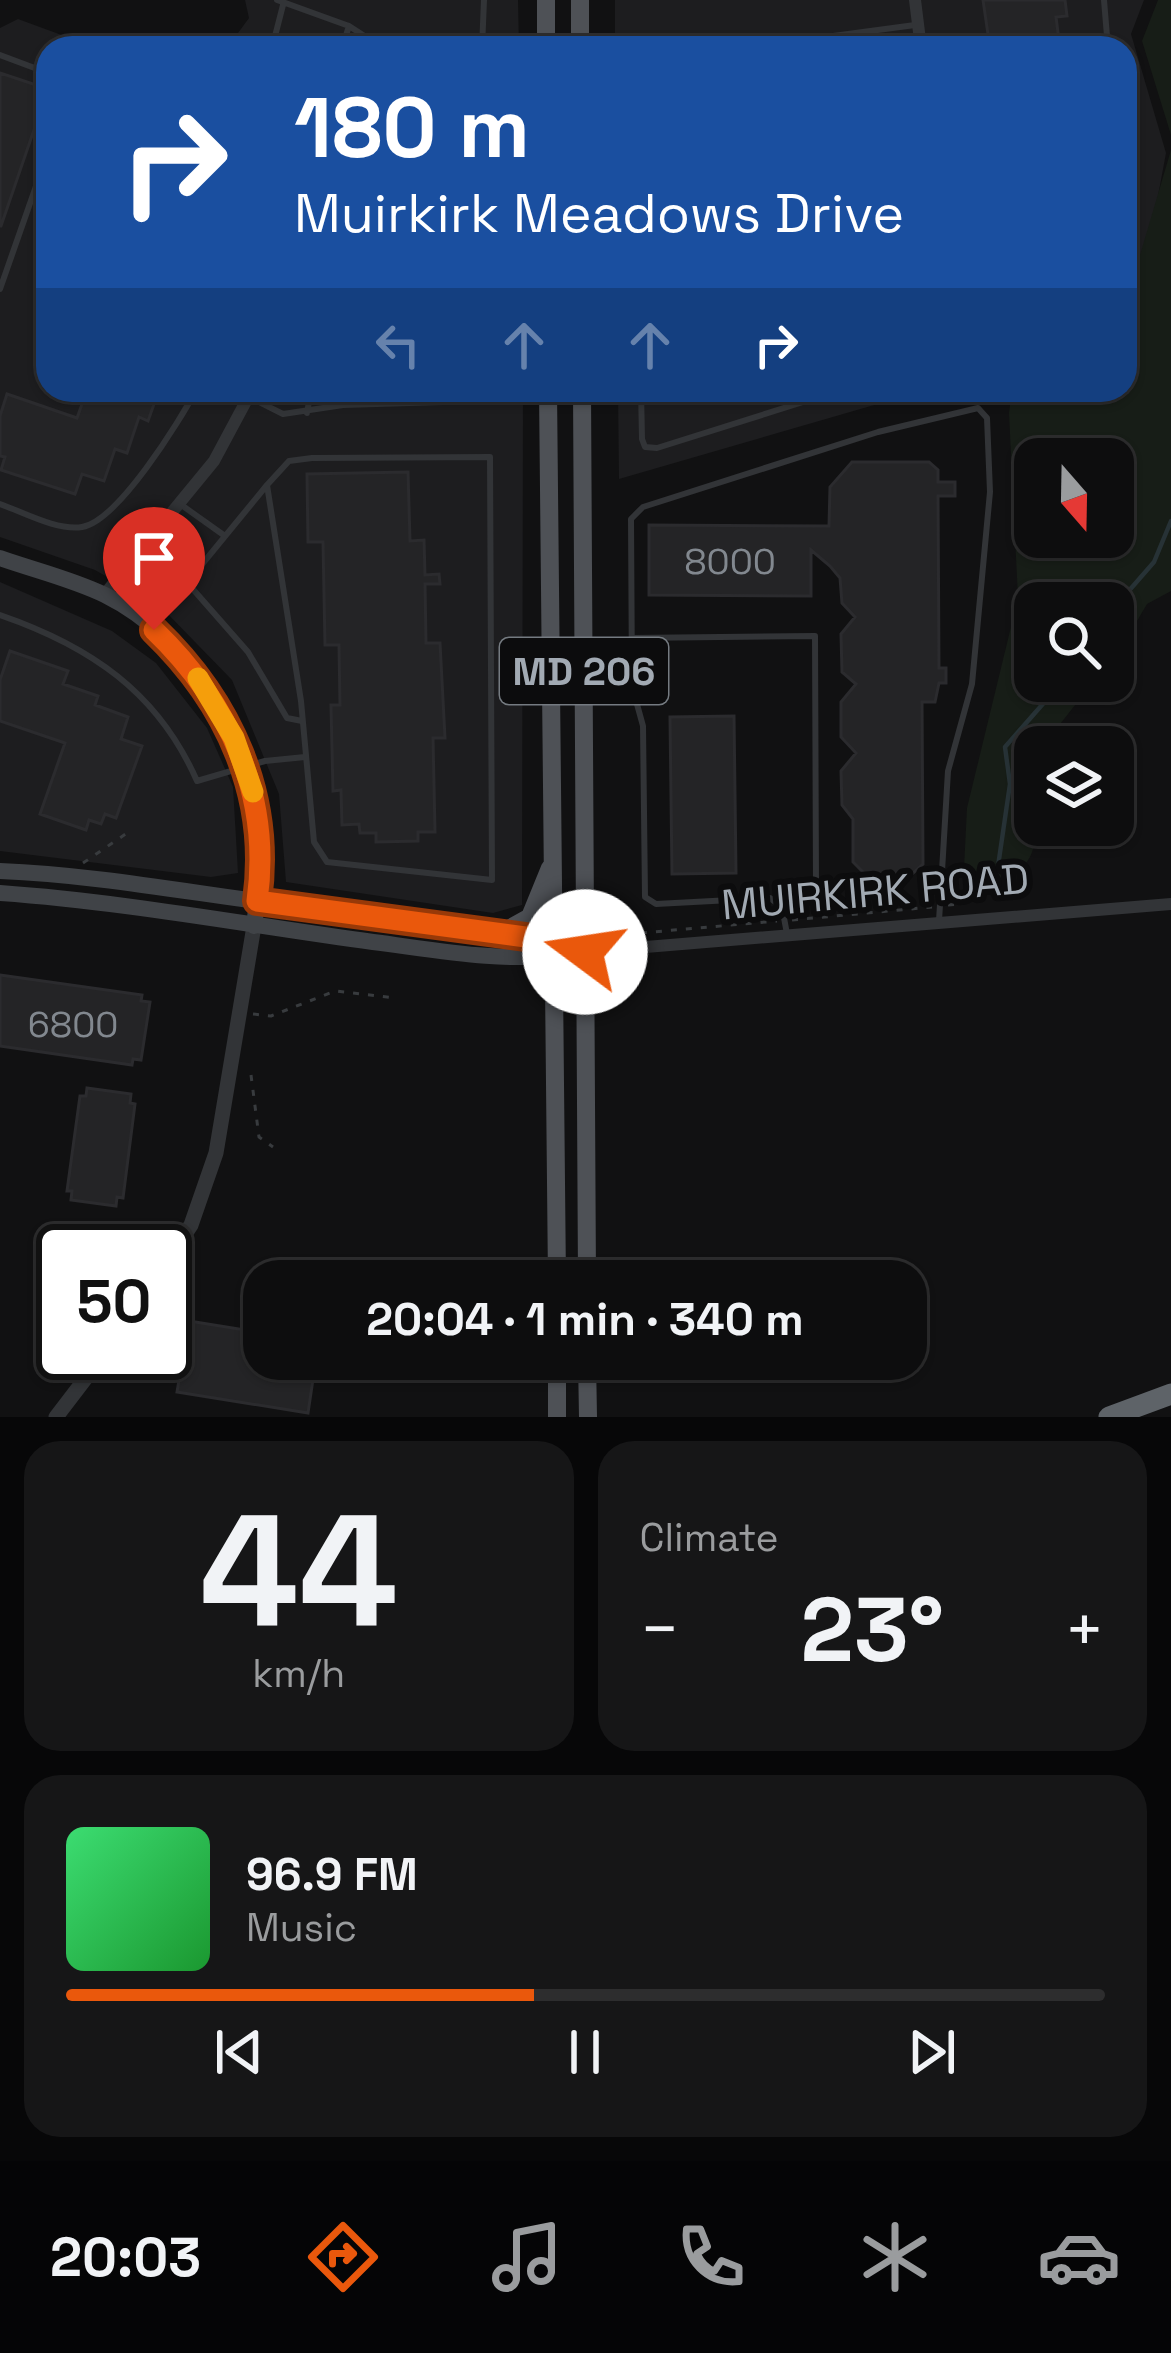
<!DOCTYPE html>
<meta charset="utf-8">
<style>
body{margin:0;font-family:"Space Grotesk",sans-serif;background:#161617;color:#f1f3f6;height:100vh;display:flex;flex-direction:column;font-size:45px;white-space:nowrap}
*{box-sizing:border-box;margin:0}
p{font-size:39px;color:#9a9c9e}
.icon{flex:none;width:66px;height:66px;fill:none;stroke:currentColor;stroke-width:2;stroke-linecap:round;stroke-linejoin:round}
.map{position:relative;height:1417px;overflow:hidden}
.drawer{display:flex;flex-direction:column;gap:24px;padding:24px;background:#070708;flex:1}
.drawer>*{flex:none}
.hud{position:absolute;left:36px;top:36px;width:1101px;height:366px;border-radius:36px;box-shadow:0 3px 9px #0004,0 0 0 3px #2d2d2e;background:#1a4fa0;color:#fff;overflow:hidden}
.needle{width:78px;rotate:160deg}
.tools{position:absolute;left:1014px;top:438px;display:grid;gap:24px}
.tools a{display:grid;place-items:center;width:120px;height:120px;border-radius:24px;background:#0d0d0e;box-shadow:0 3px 9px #0004,0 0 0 3px #2d2d2e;font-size:60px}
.speed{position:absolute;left:36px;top:1224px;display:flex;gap:24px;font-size:60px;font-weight:700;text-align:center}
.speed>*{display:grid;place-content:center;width:156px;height:156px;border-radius:50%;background:#0d0d0e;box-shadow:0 3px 9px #0004,0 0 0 3px #2d2d2e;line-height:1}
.speed .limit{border:6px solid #111;border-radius:18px;background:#fff;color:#111}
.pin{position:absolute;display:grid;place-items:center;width:102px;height:102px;color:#fff;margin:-123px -51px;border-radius:50% 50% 50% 0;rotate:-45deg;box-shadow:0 0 12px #0007}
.pin .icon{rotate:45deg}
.me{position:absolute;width:132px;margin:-66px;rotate:284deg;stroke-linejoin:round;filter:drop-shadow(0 0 9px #0008)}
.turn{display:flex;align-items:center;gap:42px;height:252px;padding:0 60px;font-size:54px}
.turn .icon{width:156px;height:156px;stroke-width:2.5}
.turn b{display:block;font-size:84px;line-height:102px}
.lanes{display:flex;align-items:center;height:114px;padding:0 60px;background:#0003;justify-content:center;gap:60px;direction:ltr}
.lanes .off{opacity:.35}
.big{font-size:90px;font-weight:700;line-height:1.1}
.drawer .widget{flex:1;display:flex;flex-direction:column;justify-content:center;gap:18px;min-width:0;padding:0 42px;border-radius:36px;background:#161617}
.drawer .dial{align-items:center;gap:0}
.dial b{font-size:156px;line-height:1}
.song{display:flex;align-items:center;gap:36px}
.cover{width:144px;height:144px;border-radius:18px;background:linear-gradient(135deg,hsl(140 70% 55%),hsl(130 70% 35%))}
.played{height:12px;border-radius:6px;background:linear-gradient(90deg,#ea580c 45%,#2d2d2e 45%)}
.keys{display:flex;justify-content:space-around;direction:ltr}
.heat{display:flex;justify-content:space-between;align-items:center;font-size:66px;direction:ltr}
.drawer .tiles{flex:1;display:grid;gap:24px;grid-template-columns:1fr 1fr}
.widget:last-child{grid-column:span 2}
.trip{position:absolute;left:243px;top:1260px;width:684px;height:120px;border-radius:36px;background:#0d0d0e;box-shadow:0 3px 9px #0004,0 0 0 3px #2d2d2e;font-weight:700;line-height:120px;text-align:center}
.dock{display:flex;height:192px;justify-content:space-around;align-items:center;background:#050506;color:#9a9c9e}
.dock .icon{width:84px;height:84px}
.dock .on{color:#ea580c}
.dock b{font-size:54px;color:#f1f3f6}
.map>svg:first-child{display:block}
.built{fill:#1d1d1f}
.green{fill:#171d17;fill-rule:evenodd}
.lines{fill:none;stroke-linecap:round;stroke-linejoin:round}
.stream{stroke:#273236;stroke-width:4.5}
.building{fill:#242426;stroke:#2b2b2e;stroke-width:3}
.path{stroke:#383b3e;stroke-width:3;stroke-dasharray:6 9;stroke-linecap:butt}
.service{stroke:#323437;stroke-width:6}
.minor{stroke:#323437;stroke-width:12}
.tertiary{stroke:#323437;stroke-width:15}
.secondary{stroke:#404347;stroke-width:16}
.primary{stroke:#4e5156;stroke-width:18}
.motorway{stroke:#5e6368;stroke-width:21}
.route-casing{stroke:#983908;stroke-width:30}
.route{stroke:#ea580c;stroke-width:21}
.slow{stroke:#f59e0b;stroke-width:21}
.labels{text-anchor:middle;stroke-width:12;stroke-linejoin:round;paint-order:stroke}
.number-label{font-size:36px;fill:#82888f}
.shield{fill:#0c0c0d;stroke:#757b81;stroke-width:3}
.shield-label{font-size:39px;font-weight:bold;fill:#a2aab3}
.street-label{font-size:42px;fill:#a2aab3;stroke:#0c0c0d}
</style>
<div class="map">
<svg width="1171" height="1417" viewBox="0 0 1171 1417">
<rect width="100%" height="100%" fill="#111112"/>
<path class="built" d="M245,0H518L519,48H227L249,18Z
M615,0H1144L1131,34L1166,153L1133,330L1125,332V48H615Z
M18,19L97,48H48V390H523L522,905L493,913L286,882L279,794L232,680L162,608L95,570L0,537V28Z
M618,390H926L619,479Z
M0,582L112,631L156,663L207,728L233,787L238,873L211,877L0,851Z"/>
<path class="green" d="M1158,0H1171V135L1142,41Z
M1171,150V591L1147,604L1113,662V603H1035V681H1094L1042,747H1035C1035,763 1030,781 1032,796C1037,848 1042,874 977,882L964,868L967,808L1018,598L1009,413L1012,390H1125V306ZM1035,459H1113V537H1035Z"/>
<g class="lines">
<path class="stream" d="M1113,609L1154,562L1171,521
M996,880L1010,784L1005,747L1063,681"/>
</g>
<path class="building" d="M983,0H1065L1067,16L1056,17L1060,48H990Z
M0,73L48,89L1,226H0Z
M87,390H159L148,421L139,417L127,453L115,449L104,481L82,474L75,494L1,470L5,457L0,456V416L7,394L77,418Z
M852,462H929L938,470V482H955V496H938L939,668H946V683H939L935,702H922L923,864L912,874H865L853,862V819L842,805L841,771L856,753L841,737V702L856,684L842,672L841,634L855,617L842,603L840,578L830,566L811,550V596L649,595V525L829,526L830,487Z
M408,472L410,541L424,540L425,575L439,574L440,584H425L426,643H440L445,738H433L435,832H418V841L376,842V833H360L359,824L342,825L341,790L333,791L331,705H340L339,645H325L323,542H308L307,474Z
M10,651L68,671L63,684L98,696L95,705L128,717L121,739L142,746L116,818L105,814L101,824L89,820L86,830L40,814L65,743L0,721V680Z
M734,716L736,873L672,874L670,717Z
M0,975L142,995L141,1001L150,1002L141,1060L133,1059L132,1065L0,1046Z
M87,1088L131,1094L130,1103L135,1104L123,1198L117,1197L116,1206L71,1200L72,1191H67L80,1096H86Z
M189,1321L264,1333V1359H316L308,1413L177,1392Z"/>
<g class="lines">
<path class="path" d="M83,863L130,831
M948,905L959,904
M792,920L932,907
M641,933L777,921
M253,1014L271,1016L335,991L396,998
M251,1075L259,1137L273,1147"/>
<path class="service" d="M277,0L349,26L342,48
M1104,0L1108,48
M349,26L369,39L483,37
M272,48L283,5
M482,48L484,0
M744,48L915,25
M0,55L48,73
M0,289L48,152
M641,390L642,439L645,447L657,448L841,390
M802,390L804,402
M249,397L283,414L343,405L477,401V390
M307,413L311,390
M490,457L492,880L327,862L314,842L301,701L267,485L289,461L312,458Z
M267,485L190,579L191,587L248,652L287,718L302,721
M0,504C23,512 57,531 82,527C117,522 180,421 196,390
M180,504L225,536
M0,615C90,646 158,692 197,781L265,761L305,757
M632,638L815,636L816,884L782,907
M588,701L634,696
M787,934L782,907L770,898L656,904L645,897L643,726L632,686L631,519L643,507L878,432L978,408L987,418L990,492L972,684L948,771L939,921"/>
<path class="minor" d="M915,0L921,48
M104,595L214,461L252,390
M585,952L1171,904"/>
<path class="tertiary" d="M165,1264L191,1225L216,1153L254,926
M56,1417L105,1353"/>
<path class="secondary" d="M0,558C34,570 72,579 105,595C195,640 253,745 261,843C263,870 257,899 254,926
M0,871C99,875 196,894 294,906C381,916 505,923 585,952
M0,893C126,902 248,925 373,942C436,950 501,963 564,954"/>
<path class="primary" d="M546,0V48
M580,0V48
M548,390L557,1281
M582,390L587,1281
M500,934L530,917L550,868
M557,1359V1417
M587,1359L588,1417"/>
<path class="motorway" d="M1109,1417L1171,1394"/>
</g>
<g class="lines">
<g class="route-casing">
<path id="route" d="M154,630C229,702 272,796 257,901L555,941L585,952"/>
</g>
<use href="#route" class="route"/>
<path class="slow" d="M198,678L234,738L253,792"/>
</g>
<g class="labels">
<g class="number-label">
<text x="730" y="574">8000</text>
<text x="73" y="1037">6800</text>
</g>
<rect class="shield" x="500" y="638" width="168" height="66" rx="9"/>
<g class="shield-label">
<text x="584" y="685">MD 206</text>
</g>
<g class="street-label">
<text transform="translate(875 891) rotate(-5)" y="15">MUIRKIRK ROAD</text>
</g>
</g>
</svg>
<div class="tools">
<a><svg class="needle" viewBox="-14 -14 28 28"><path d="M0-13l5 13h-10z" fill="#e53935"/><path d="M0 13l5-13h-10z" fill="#9a9c9e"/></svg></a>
<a><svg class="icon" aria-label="search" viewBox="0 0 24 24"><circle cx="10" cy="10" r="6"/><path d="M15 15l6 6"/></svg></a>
<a><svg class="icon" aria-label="layers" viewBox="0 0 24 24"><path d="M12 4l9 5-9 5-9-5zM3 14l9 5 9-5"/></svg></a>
</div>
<div class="speed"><div class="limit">50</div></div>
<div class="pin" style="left:154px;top:630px;background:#d93025"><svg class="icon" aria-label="arrive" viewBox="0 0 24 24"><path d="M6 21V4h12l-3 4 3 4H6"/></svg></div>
<svg class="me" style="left:585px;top:952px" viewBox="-20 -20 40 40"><circle r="19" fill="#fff"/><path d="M0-13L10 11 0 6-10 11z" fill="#ea580c"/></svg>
<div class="trip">20:04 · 1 min · 340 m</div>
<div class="hud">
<div class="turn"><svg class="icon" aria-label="right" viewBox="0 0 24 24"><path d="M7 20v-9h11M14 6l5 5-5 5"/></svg><div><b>180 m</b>Muirkirk Meadows Drive</div></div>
<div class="lanes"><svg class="icon off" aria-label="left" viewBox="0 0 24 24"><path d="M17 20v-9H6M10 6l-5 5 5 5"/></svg><svg class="icon off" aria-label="ahead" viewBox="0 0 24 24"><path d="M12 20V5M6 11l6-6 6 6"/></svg><svg class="icon off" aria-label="ahead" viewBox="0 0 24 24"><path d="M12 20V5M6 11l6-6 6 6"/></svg><svg class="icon" aria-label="right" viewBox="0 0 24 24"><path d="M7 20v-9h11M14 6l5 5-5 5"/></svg></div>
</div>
</div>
<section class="drawer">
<div class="tiles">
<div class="widget dial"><b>44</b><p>km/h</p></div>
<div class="widget"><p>Climate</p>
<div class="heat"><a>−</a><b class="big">23°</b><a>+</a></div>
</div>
<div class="widget">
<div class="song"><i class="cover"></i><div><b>96.9 FM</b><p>Music</p></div></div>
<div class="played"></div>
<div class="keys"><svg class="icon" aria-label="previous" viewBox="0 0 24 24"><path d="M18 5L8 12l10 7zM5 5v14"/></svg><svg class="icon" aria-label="pause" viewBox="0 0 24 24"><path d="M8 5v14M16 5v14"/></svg><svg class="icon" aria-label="next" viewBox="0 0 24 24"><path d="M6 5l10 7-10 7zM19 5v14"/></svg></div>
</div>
</div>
</section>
<nav class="dock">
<b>20:03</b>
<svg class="icon on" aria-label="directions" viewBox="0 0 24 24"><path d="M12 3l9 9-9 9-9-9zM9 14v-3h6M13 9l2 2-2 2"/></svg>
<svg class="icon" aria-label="music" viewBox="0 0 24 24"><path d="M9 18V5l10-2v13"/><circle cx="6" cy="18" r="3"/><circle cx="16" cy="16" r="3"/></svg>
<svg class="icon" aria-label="phone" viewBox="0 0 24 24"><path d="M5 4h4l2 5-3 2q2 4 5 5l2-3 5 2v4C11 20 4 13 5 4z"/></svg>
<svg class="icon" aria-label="climate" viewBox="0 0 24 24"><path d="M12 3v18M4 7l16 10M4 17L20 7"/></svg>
<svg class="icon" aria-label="car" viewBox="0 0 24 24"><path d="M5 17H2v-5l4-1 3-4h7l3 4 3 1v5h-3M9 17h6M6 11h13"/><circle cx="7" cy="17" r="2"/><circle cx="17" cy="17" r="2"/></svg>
</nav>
